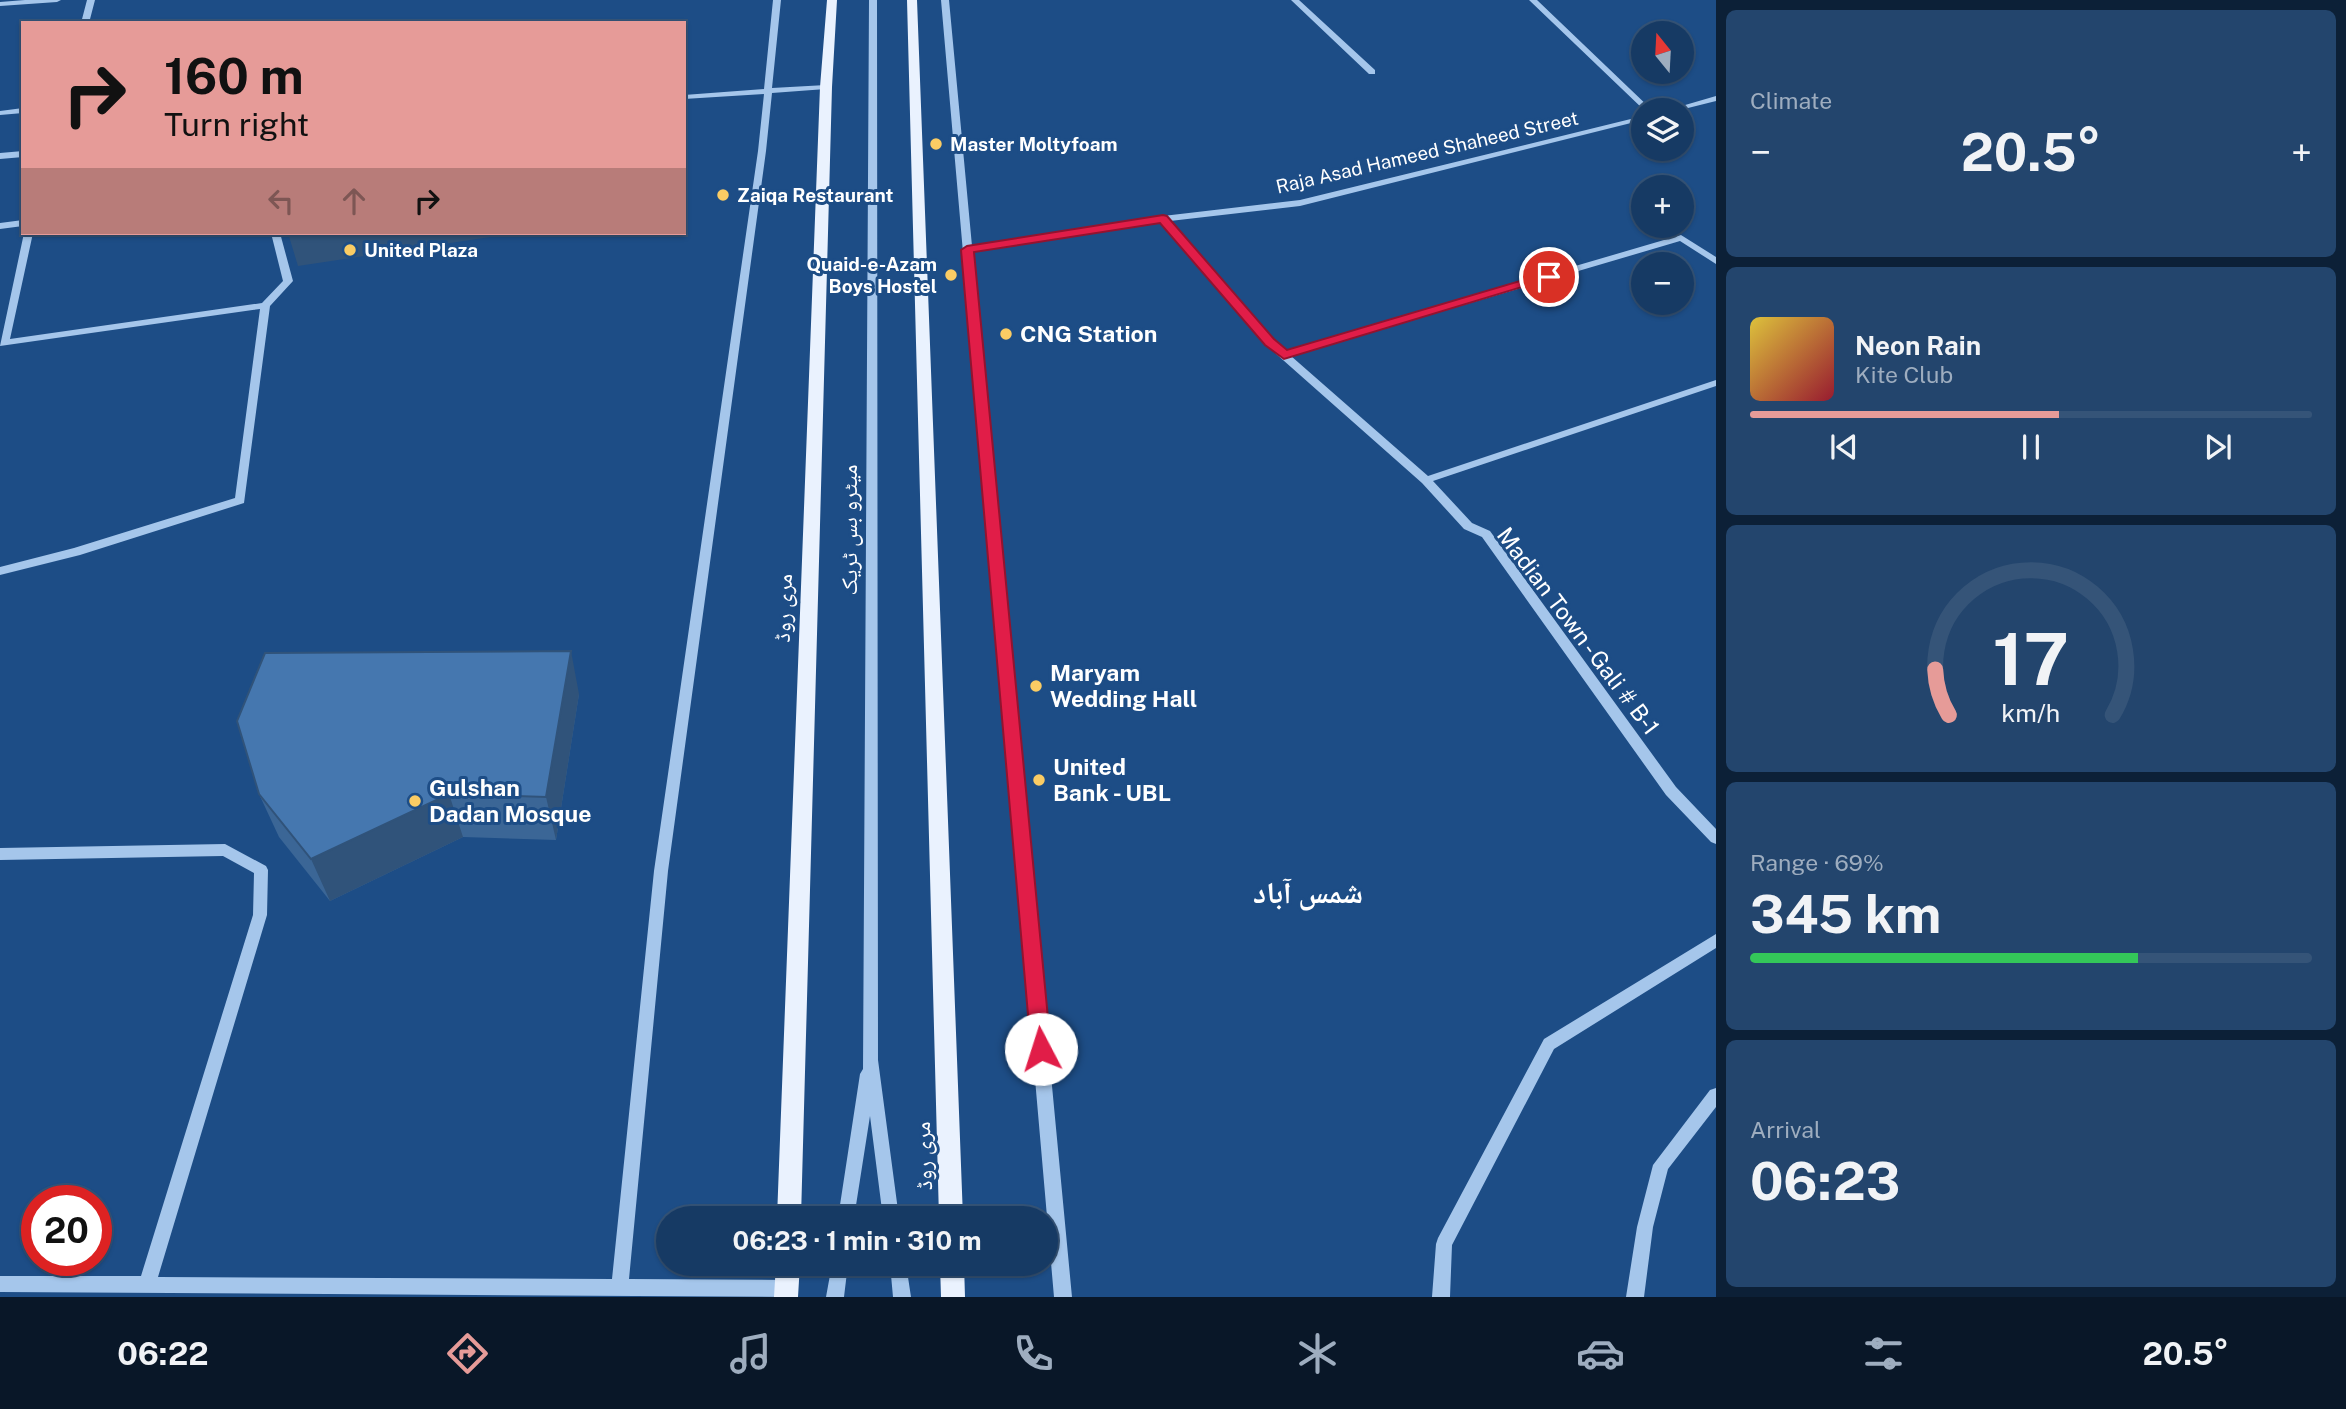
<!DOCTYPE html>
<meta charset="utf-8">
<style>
body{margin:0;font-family:"Public Sans","Noto Naskh Arabic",sans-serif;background:#23456d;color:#f1f3f6;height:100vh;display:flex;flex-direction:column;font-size:26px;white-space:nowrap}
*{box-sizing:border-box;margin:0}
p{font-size:23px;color:#9eadbf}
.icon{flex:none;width:38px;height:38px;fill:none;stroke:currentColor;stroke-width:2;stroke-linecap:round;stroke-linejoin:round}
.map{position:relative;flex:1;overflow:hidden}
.panel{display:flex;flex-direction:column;gap:10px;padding:10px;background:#0c2037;width:630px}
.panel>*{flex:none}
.hud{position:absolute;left:21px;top:21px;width:665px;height:214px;border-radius:0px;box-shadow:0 2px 5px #0004,0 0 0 2px #355478;background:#e69b98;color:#111;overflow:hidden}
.needle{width:46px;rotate:342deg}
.buttons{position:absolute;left:1631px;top:21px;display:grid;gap:14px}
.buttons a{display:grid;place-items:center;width:63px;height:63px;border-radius:50%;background:#163a64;box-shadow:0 2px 5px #0004,0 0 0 2px #355478;font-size:35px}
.speed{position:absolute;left:21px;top:1185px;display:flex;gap:14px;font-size:35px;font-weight:700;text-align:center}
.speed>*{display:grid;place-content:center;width:91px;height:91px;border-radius:50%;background:#163a64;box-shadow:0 2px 5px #0004,0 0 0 2px #355478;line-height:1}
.speed .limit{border:10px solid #d22;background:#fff;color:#111}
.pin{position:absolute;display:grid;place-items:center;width:60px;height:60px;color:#fff;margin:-30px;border:4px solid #fff;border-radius:50%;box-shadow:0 2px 7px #0007}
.me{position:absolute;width:77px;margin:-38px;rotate:355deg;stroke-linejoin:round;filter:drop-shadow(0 0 5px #0008)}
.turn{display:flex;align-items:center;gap:24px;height:147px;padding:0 28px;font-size:32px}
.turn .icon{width:91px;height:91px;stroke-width:2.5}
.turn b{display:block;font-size:49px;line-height:60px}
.lanes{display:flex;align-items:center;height:66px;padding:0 28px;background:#0003;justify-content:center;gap:35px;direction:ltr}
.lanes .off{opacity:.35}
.big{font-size:52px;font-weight:700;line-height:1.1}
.panel .card{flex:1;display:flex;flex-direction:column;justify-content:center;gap:10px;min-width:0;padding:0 24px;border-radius:10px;background:#23456d}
.panel .dial{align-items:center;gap:0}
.dial svg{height:182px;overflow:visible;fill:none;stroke:#355478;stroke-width:7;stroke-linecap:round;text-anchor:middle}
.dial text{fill:#f1f3f6;stroke:none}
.song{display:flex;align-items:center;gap:21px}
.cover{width:84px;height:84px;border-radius:10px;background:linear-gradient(135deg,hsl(50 70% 55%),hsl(350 70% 35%))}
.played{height:7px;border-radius:4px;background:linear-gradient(90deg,#e69b98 55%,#355478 55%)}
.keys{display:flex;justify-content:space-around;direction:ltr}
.heat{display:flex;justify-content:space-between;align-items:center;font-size:38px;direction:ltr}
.charge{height:10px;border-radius:5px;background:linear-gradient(90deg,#34c759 69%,#355478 0)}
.trip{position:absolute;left:656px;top:1206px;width:402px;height:70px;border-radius:35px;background:#163a64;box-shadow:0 2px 5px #0004,0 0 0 2px #355478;font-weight:700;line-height:70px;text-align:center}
.tabs{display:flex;height:112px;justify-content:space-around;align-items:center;background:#091728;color:#9eadbf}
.tabs .icon{width:49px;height:49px}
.tabs .selected{color:#e69b98}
.tabs b{font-size:32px;color:#f1f3f6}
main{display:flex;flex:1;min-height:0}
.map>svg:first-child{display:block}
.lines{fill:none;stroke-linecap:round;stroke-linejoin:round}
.minor{fill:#a5c6eb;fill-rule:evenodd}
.major{fill:#eaf2fe;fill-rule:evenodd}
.wall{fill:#3b6696}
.shaded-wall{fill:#30537a}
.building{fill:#4577af;stroke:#30537a;stroke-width:2}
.route{fill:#e11d48;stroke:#92132f;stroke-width:2}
.poi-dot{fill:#facc64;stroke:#1d4d86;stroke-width:2.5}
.labels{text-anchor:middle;stroke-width:6;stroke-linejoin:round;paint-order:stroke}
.far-poi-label{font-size:19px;font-weight:bold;fill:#fff;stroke:#1d4d86;text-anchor:start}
.far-street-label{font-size:19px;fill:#fff;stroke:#1d4d86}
.poi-label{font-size:23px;font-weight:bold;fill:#fff;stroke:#1d4d86;text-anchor:start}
.street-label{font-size:23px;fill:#fff;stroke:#1d4d86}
.district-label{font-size:30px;font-weight:bold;fill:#fff;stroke:#1d4d86}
</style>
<main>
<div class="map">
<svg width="1716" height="1297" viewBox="0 0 1716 1297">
<rect width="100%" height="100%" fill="#1d4d86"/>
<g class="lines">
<path class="minor" d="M25,0H61L57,2L0,6V2Z
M87,0H95L89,23H81Z
M773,0H781L772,88L826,85L830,87L826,89L772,93L766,151L668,871L629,1279L787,1280L793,1283L796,1289L793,1295L788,1297L0,1292V1276H141L253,915L254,873L223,856L0,860V848L225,844L266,866L268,870L267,915L158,1277L612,1279L654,871L758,151L764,94L684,99V95L764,89Z
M869,0H877L878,1060L899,1218H883L870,1116L854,1218H838L860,1074L863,1069Z
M941,0H949L972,246L1163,216L1300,200L1643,116V120L1300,206L1170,221L1273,340L1286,351L1681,235L1716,257V264L1680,241L1291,356L1428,476L1716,380V386L1433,481L1472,523L1490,531L1676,787L1716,829V844L1711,842L1666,795L1482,537L1464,529L1422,483L1265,344L1161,222L973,252L1072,1297H1054Z
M1291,0H1299L1375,70V74H1369Z
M1529,0H1537L1652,110H1644Z
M1716,96V101L1680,110H1668Z
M23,108V113L0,115V111Z
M23,151V157L0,159V153Z
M23,220V226L0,229V223Z
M24,233H33L10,339L262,303L283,281L271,233H280L293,281L270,306L244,503L80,555L0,575V567L74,548L235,498L260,309L0,346Z
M1716,934V948L1554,1049L1452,1245L1450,1297H1432L1436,1244L1438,1238L1544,1039Z
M1716,1088V1107L1668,1169L1653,1227L1644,1297H1626L1637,1227L1653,1165L1710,1090Z
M832,1264H848L844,1297H826Z
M890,1264H906L911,1297H893Z"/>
<path class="major" d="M827,0H837L832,87L801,1218H777L820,87Z
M907,0H917L963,1218H939Z
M776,1264H800L798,1297H774Z
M940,1264H964L965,1297H941Z"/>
</g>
<path class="wall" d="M579,694L556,840L463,837L330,901L279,837L259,794Z"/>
<path class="shaded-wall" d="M288,233H517L298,266Z
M571,651L579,694L556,840L546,797Z
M449,794L463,837L330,901L311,859Z"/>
<path class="building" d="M571,651L546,797L449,794L311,859L259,794L237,721L265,653Z"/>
<path class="route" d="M1163,215L1167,216L1274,339L1287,350L1544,274L1549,273L1555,277L1284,359L1265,345L1160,223L974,252L1051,1049L1048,1055L1041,1058L1034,1055L1031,1049L961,250L967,246Z"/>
<g class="poi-dot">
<circle cx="936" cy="144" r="7"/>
<circle cx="723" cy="195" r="7"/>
<circle cx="350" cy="250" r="7"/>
<circle cx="951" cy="275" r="7"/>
<circle cx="1006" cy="334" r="7"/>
<circle cx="1036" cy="686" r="7"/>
<circle cx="1039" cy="780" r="7"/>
<circle cx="415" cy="801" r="7"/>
</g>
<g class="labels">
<g class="far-poi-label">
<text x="950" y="151">Master Moltyfoam</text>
<text x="737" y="202">Zaiqa Restaurant</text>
<text x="364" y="257">United Plaza</text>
<text x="937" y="271" text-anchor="end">Quaid-e-Azam<tspan x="937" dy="22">Boys Hostel</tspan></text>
</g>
<g class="far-street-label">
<text transform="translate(1427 152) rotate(-13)" y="7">Raja Asad Hameed Shaheed Street</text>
</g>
<g class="poi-label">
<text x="1020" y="342">CNG Station</text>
<text x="1050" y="681">Maryam<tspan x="1050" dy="26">Wedding Hall</tspan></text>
<text x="1053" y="775">United<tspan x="1053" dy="26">Bank - UBL</tspan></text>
<text x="429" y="796">Gulshan<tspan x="429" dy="26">Dadan Mosque</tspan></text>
</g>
<g class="street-label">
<text transform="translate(849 530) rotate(-90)" y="8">میٹرو بس ٹریک</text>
<text transform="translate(783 608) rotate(-88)" y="8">مری روڈ</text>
<text transform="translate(1578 631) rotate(53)" y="8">Madian Town - Gali # B-1</text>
<text transform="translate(923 1156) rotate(-92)" y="8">مری روڈ</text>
</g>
<g class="district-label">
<text x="1308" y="903">شمس آباد</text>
</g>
</g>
</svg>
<div class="buttons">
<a><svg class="needle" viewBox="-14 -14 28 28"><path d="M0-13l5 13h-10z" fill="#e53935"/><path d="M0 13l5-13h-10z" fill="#9eadbf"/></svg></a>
<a><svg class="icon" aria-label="layers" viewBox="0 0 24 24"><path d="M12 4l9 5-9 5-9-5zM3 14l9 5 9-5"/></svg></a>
<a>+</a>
<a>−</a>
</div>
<div class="speed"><div class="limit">20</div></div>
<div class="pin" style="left:1549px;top:277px;background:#d93025"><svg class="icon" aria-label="arrive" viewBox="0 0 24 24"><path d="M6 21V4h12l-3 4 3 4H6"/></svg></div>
<svg class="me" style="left:1041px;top:1049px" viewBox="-20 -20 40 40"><circle r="19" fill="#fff"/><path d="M0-13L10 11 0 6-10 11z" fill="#e11d48"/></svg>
<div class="trip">06:23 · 1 min · 310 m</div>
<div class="hud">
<div class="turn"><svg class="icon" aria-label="right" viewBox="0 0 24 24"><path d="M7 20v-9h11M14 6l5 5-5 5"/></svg><div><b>160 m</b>Turn right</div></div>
<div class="lanes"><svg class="icon off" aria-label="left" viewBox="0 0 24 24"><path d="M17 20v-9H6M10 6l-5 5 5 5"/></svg><svg class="icon off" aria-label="ahead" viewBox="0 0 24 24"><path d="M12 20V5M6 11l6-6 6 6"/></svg><svg class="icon" aria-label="right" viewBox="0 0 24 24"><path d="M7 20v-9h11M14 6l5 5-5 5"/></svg></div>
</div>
</div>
<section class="panel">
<div class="card"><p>Climate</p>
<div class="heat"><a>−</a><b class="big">20.5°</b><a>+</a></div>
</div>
<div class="card">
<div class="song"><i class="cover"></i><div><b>Neon Rain</b><p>Kite Club</p></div></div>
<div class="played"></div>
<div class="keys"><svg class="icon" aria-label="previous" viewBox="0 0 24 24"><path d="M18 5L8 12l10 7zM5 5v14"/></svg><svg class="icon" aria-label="pause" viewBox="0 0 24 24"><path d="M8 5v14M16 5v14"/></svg><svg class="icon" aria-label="next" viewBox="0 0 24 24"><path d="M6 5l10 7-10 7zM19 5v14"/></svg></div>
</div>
<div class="card dial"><svg viewBox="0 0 100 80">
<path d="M14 69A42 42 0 1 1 86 69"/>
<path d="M14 69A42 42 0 0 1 8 49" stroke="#e69b98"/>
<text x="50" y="56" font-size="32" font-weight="700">17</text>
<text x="50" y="72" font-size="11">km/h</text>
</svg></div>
<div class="card"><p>Range · 69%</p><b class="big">345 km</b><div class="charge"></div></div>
<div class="card"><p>Arrival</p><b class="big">06:23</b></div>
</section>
</main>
<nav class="tabs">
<b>06:22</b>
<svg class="icon selected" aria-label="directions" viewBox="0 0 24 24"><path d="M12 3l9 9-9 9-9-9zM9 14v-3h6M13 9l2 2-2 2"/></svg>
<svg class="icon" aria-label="music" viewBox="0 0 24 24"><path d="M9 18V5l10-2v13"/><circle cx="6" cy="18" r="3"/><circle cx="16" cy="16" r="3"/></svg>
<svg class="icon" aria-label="phone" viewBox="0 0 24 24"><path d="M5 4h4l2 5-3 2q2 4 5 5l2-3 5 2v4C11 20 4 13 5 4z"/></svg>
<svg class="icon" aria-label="climate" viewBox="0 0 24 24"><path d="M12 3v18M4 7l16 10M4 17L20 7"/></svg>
<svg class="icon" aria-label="car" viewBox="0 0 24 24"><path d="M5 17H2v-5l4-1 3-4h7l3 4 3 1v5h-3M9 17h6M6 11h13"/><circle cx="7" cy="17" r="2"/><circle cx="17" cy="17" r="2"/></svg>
<svg class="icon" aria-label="filters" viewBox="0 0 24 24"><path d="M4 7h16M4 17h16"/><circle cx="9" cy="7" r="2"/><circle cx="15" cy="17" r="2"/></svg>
<b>20.5°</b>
</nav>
